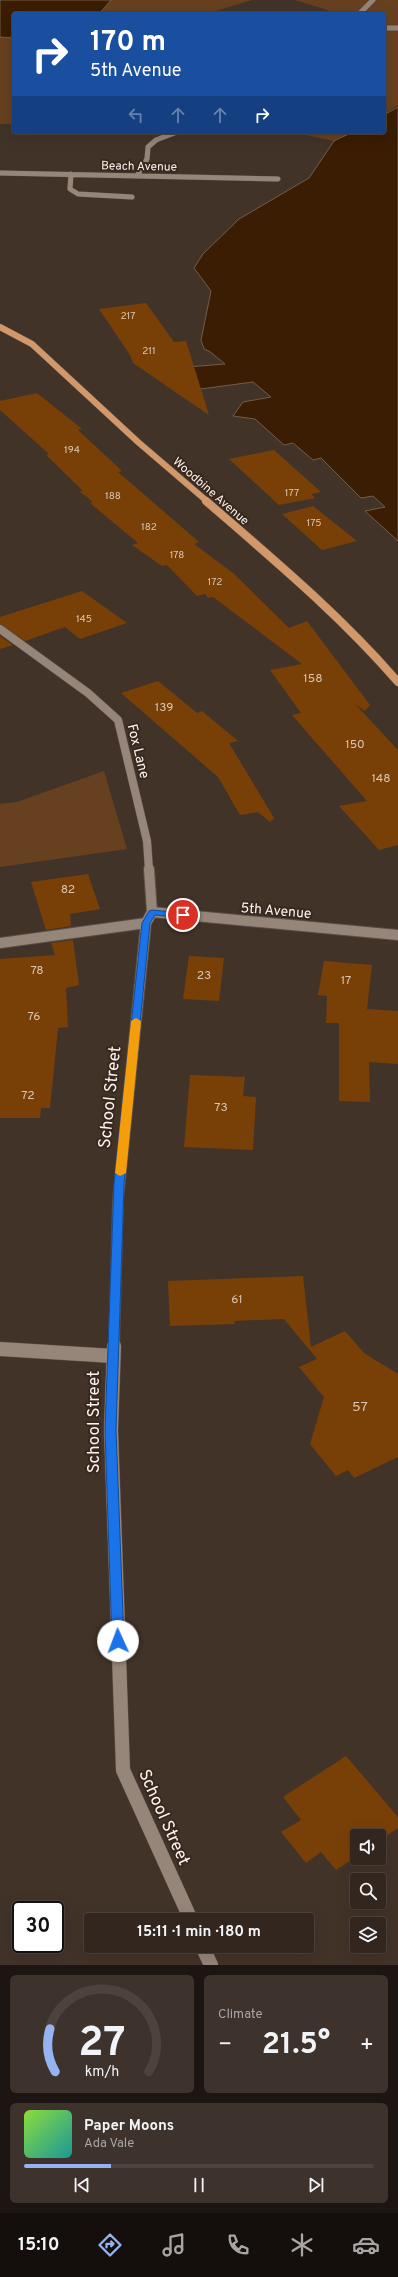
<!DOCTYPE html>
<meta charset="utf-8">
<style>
body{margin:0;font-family:Overpass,sans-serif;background:#3d322c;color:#f1f3f6;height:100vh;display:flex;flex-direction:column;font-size:15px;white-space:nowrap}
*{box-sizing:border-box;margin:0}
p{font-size:13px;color:#a8a5a4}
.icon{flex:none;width:22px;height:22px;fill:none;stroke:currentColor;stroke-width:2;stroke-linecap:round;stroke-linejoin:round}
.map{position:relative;height:1965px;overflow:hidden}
.details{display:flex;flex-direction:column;gap:10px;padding:10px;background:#1c1511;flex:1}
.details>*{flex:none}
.banner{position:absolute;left:12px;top:12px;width:374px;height:122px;border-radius:4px;box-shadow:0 4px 16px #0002,0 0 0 1px #4d433d;background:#1a4fa0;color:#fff;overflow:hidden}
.controls{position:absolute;left:350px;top:1829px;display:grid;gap:8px}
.controls a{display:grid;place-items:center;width:36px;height:36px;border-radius:4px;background:#32261f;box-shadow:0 4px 16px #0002,0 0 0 1px #4d433d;font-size:20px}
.speed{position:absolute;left:12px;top:1901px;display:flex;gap:8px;font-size:20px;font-weight:700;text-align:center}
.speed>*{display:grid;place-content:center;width:52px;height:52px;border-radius:50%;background:#32261f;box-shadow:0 4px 16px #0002,0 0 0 1px #4d433d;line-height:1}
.speed .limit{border:2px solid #111;border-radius:6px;background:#fff;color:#111}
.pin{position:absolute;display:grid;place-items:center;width:34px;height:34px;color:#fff;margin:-17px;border:2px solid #fff;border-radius:50%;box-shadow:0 1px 4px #0007}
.me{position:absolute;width:44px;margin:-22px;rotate:358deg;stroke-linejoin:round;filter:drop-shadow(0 0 3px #0008)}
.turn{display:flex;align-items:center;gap:14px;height:84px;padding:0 12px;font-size:18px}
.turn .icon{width:52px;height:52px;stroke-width:2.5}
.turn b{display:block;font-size:28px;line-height:34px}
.lanes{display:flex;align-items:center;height:38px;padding:0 12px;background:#0003;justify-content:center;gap:20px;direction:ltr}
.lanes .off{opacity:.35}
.big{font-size:30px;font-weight:700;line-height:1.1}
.details .tile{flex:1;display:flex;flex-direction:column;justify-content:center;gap:6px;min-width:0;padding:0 14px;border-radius:6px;background:#3d322c}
.details .dial{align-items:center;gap:0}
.dial svg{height:104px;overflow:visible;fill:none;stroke:#4d433d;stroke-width:7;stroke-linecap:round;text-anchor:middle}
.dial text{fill:#f1f3f6;stroke:none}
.song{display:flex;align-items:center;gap:12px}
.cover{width:48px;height:48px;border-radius:6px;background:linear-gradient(135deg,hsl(90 70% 55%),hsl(180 70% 35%))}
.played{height:4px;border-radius:2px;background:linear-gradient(90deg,#95b2f1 25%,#4d433d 25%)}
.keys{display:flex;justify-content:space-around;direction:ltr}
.heat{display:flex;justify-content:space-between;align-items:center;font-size:22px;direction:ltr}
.details .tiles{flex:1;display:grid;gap:10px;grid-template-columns:1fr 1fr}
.tile:last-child{grid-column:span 2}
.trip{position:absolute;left:84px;top:1913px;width:230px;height:40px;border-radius:4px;background:#32261f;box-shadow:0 4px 16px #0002,0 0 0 1px #4d433d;font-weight:700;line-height:40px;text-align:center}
.tab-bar{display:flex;height:64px;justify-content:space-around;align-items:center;background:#140f0c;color:#a8a5a4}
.tab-bar .icon{width:28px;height:28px}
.tab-bar .selected{color:#95b2f1}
.tab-bar b{font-size:18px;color:#f1f3f6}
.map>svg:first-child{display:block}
.green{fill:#67401f}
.water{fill:#3a1d02;stroke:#745d48}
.building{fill:#784007}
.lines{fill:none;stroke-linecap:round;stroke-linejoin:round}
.minor-far3-casing{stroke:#5b4f46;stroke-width:5.5}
.minor-far2-casing{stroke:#5b4f46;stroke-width:9}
.minor-far1-casing{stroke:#5b4f46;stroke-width:12}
.minor-casing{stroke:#5b4f46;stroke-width:15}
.major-far1-casing{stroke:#5b4f46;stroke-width:7}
.major-casing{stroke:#5b4f46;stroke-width:9}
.minor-far3{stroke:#968579;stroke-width:5}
.minor-far2{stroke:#968579;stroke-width:8}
.minor-far1{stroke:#968579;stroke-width:10}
.minor{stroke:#968579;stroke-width:14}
.major-far1{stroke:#d39869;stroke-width:6}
.major{stroke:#d39869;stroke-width:8}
.route{fill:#1a73e8;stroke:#114b97}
.slow{fill:#f59e0b}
.labels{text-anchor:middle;stroke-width:4;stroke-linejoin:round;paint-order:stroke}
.far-number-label{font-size:10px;fill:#dbc6b3}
.far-street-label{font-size:12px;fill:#fcf3ec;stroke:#37291f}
.number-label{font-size:12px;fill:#dbc6b3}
.street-label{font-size:14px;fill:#fcf3ec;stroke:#37291f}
.near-number-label{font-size:14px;fill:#dbc6b3}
.near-street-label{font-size:17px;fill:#fcf3ec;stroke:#37291f}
</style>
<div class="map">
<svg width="398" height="1965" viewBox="0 0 398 1965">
<rect width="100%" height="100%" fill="#423329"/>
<path class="green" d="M111,0H252L206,14H99Z
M295,0H398V105L384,114V14H340Z
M0,37L14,38V124H0Z
M292,132H353L334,141Z
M104,771L127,849L0,867V804L17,802Z"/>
<path class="water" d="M0,0H111L99,14H14V38L0,37Z
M398,107V541L365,511L385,507L373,496L361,498L321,458L313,460L293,443L284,445L255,419L233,416L243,402L271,397L253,382L193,390L175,368L225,364L209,351L204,349L201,340L211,291L194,268L203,254L239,219L309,178L334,141L353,132H384V115Z"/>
<path class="building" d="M146,303L174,342L186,341L209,415L133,363L130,355L99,309Z
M37,393L82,429L78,430L122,471L118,472L199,542L194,544L233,573L289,628L307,621L370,705L365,711L355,704L398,750V845L379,850L339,806L367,801L292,715L301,713L270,670L302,664L213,597L208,598L205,594L197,596L167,565L162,566L132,545L138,543L90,503L93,502L79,491H83L46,455L49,454L0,410V401Z
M274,450L321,492L311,494L315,498L279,505L229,459Z
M313,506L357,541L322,550L282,514Z
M82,591L127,623L80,639L65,627L25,641L0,624V617Z
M0,636L13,645L0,649Z
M158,681L197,713L202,711L238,741L229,743L274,818L270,822L258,812L240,815L218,777L121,693Z
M88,874L100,909L70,914L71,926L46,930L31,882Z
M73,940L79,985L66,988L68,1027L58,1028L50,1108H41L40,1118H0V959L55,955L51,943Z
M189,956L224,958L219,1001L183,999Z
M324,961L372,965L367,1009L398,1011V1064L369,1062L370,1102L339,1101V1023H326L327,996L318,995Z
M190,1075L245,1077L243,1096L256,1097L253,1150L184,1147Z
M303,1276L311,1347L345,1331L364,1353L398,1374V1457L354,1478L348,1470L336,1476L310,1444L324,1397L299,1367L317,1359L284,1319L234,1321L235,1324L170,1326L168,1281Z
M346,1756L398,1817V1828L379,1841V1836H357V1856L336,1870L321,1852L306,1863L281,1832L301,1820L283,1797Z"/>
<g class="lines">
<g class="minor-far3-casing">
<path id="minor-far3" d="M359,14L373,0
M384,28H398
M0,173L278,179
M71,174L70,189L78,194L132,197
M137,176L147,159L148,147L156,140L177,132"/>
</g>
<g class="minor-far2-casing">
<path id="minor-far2" d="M0,629L88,693L118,720L147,841L149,870"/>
</g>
<g class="minor-far1-casing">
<path id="minor-far1" d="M149,869L152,912
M152,912L398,935
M0,943L146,923
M114,1347L118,1200L146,923L152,912"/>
</g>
<g class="minor-casing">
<path id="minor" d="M114,1346L111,1430L123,1770L191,1920
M0,1349L113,1356
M202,1946L211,1965"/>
</g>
<g class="major-far1-casing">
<path id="major-far1" d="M0,327L32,344L138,442L208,502"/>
</g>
<g class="major-casing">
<path id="major" d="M206,501C274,560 339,614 398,682"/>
</g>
<use href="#minor-far3" class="minor-far3"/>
<use href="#minor-far2" class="minor-far2"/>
<use href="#minor-far1" class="minor-far1"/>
<use href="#minor" class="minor"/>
<use href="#major-far1" class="major-far1"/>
<use href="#major" class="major"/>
</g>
<path class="route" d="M152,910L183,913L187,915L183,918L155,915L150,923L124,1184L116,1430L124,1641L123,1645H114L112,1641L105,1430L114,1184L142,923L149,911Z"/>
<path class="slow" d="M136,1018L141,1021L126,1173L120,1176L115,1173L131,1021Z"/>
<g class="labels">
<g class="far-number-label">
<text x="128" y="319">217</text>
<text x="149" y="354">211</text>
<text x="72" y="453">194</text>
<text x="292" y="496">177</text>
<text x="113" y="499">188</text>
<text x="314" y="526">175</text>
<text x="149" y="530">182</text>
<text x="177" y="558">178</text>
<text x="215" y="585">172</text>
<text x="84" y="622">145</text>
</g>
<g class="far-street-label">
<text transform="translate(139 166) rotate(1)" y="4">Beach Avenue</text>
<text transform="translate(211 491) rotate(41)" y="4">Woodbine Avenue</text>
</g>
<g class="number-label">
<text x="313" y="682">158</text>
<text x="164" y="711">139</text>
<text x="355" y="748">150</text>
<text x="381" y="782">148</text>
<text x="68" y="893">82</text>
<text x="37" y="974">78</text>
<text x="204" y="979">23</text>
<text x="346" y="984">17</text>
<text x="34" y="1020">76</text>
<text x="28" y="1099">72</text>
<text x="221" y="1111">73</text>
<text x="237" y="1303">61</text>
</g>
<g class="street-label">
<text transform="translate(139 751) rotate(76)" y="5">Fox Lane</text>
<text transform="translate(276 910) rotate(5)" y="5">5th Avenue</text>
</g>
<g class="near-number-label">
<text x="360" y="1411">57</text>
</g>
<g class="near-street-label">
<text transform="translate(109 1097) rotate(-84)" y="6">School Street</text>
<text transform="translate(93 1422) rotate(-90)" y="6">School Street</text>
<text transform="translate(165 1817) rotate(66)" y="6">School Street</text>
</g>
</g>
</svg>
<div class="controls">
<a><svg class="icon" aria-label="sound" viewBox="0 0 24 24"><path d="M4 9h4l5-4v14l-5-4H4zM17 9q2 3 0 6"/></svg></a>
<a><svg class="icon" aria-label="search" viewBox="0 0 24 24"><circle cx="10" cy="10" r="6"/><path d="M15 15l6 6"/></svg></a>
<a><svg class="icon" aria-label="layers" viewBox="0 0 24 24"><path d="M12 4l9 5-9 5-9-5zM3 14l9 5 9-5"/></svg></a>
</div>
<div class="speed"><div class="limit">30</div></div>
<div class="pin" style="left:183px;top:915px;background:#d93025"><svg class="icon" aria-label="arrive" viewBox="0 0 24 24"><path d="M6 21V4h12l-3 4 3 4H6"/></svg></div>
<svg class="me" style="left:118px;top:1641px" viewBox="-20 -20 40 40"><circle r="19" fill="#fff"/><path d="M0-13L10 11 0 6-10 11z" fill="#1a73e8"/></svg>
<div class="trip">15:11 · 1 min · 180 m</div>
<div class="banner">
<div class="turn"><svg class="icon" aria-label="right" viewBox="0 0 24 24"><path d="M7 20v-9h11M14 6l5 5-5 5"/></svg><div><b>170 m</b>5th Avenue</div></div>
<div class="lanes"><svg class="icon off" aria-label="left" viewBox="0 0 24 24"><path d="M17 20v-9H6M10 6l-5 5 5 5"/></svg><svg class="icon off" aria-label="ahead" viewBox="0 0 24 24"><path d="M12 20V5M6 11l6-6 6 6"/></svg><svg class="icon off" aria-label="ahead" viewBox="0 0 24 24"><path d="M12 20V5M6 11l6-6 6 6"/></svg><svg class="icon" aria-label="right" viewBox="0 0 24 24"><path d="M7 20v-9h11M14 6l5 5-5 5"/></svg></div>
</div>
</div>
<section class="details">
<div class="tiles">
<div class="tile dial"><svg viewBox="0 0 100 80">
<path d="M14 69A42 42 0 1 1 86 69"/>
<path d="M14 69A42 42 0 0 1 10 36" stroke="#95b2f1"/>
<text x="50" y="56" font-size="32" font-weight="700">27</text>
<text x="50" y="72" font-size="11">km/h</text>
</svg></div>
<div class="tile"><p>Climate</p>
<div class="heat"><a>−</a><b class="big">21.5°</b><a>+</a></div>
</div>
<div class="tile">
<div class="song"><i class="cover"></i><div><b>Paper Moons</b><p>Ada Vale</p></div></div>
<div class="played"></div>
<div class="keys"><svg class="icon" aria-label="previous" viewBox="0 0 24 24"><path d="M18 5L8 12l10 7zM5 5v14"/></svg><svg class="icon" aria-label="pause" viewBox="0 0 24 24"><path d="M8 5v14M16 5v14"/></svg><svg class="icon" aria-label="next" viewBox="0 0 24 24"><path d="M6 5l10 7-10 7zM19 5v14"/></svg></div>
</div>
</div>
</section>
<nav class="tab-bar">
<b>15:10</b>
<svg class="icon selected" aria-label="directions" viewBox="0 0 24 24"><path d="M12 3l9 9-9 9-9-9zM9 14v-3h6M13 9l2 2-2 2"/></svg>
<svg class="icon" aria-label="music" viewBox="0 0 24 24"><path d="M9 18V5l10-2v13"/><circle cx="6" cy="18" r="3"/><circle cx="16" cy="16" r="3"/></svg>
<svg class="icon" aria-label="phone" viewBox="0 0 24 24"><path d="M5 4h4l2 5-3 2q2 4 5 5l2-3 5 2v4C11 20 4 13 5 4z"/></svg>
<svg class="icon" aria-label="climate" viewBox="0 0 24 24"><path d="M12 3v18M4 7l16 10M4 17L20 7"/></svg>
<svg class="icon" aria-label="car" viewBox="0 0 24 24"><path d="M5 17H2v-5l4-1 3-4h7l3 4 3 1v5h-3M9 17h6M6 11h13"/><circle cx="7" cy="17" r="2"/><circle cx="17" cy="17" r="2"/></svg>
</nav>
